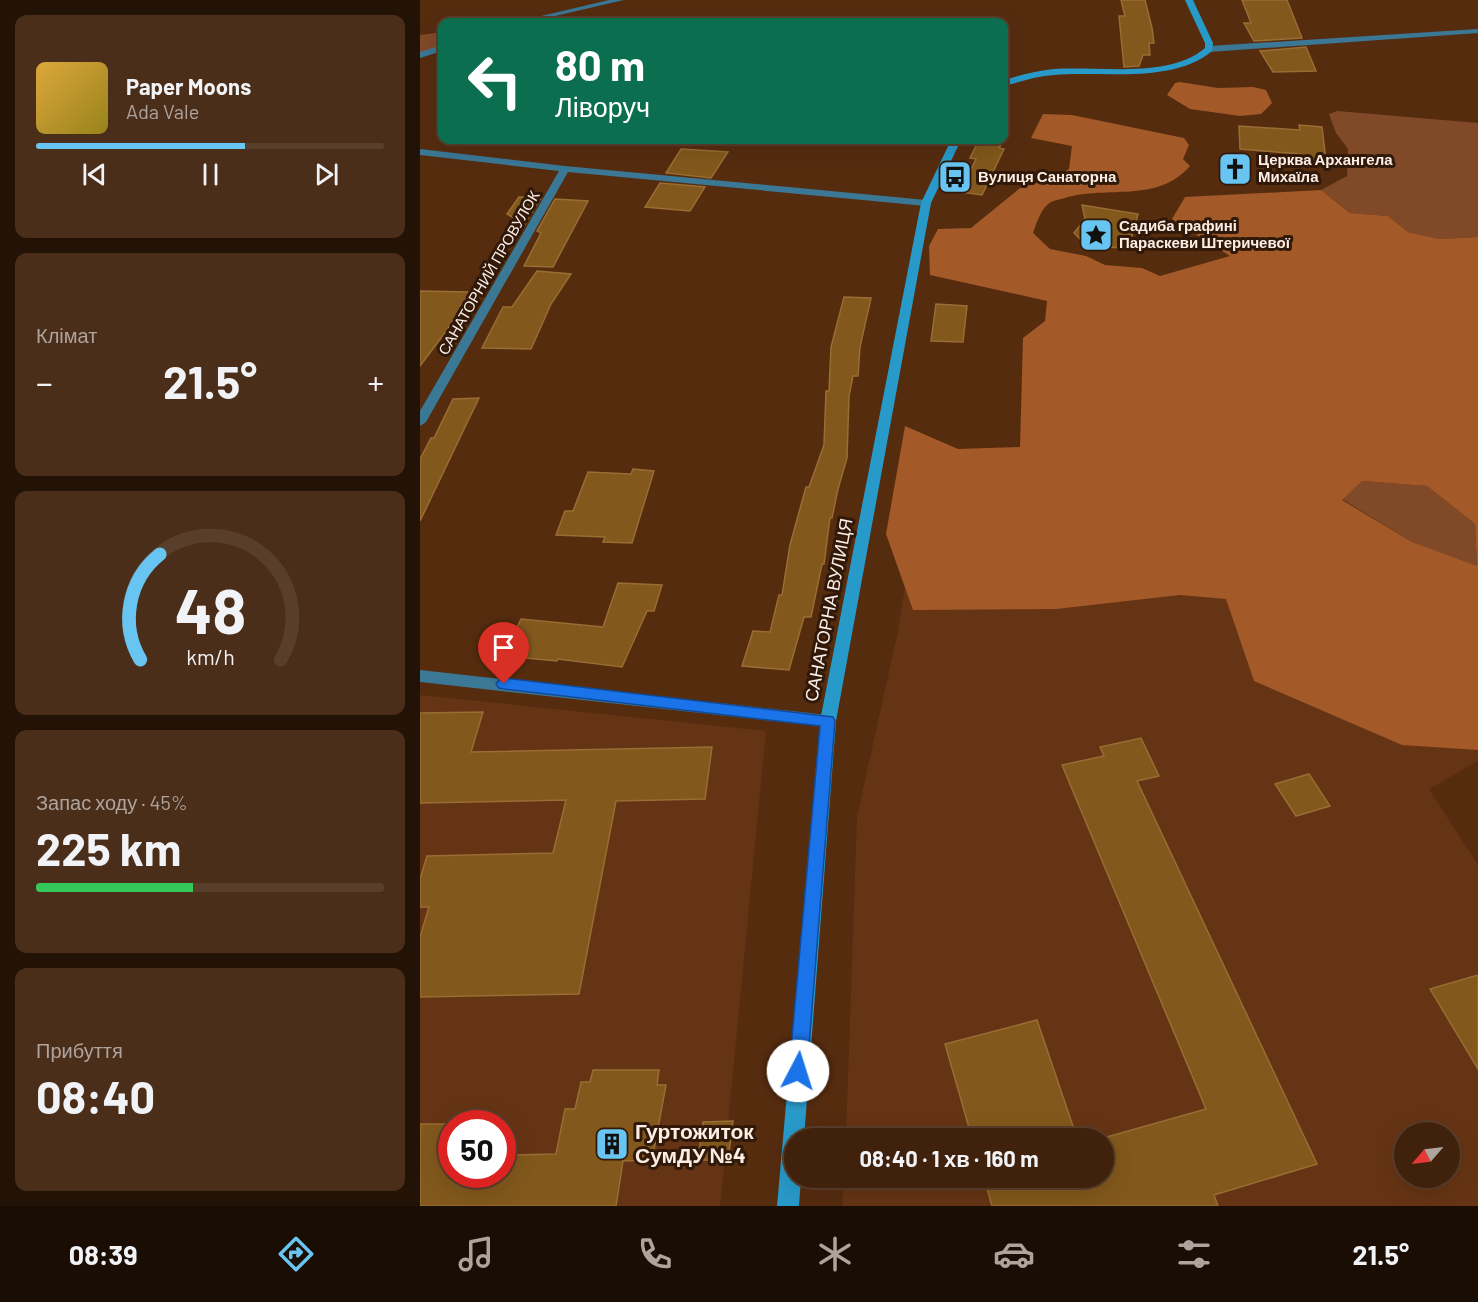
<!DOCTYPE html>
<html lang="uk">
<meta charset="utf-8">
<style>
body{margin:0;font-family:Barlow,sans-serif;background:#4b2e19;color:#f1f3f6;height:100vh;display:flex;flex-direction:column;font-size:22px;white-space:nowrap}
*{box-sizing:border-box;margin:0}
p{font-size:20px;color:#aea39d}
.icon{flex:none;width:33px;height:33px;fill:none;stroke:currentColor;stroke-width:2;stroke-linecap:round;stroke-linejoin:round}
.map{position:relative;flex:1;overflow:hidden}
.sheet{display:flex;flex-direction:column;gap:15px;padding:15px;background:#231206;width:420px}
.sheet>*{flex:none}
.hud{position:absolute;left:18px;top:18px;width:570px;height:126px;border-radius:12px;box-shadow:0 6px 24px #0002,0 0 0 2px #593e2c;background:#0b6e4f;color:#fff;overflow:hidden}
.needle{width:39px;rotate:242deg}
.buttons{position:absolute;left:974px;top:1122px;display:grid;gap:12px}
.buttons a{display:grid;place-items:center;width:66px;height:66px;border-radius:50%;background:#40210b;box-shadow:0 6px 24px #0002,0 0 0 2px #593e2c;font-size:30px}
.speed{position:absolute;left:18px;top:1110px;display:flex;gap:12px;font-size:30px;font-weight:700;text-align:center}
.speed>*{display:grid;place-content:center;width:78px;height:78px;border-radius:50%;background:#40210b;box-shadow:0 6px 24px #0002,0 0 0 2px #593e2c;line-height:1}
.speed .limit{border:9px solid #d22;background:#fff;color:#111}
.pin{position:absolute;display:grid;place-items:center;width:51px;height:51px;color:#fff;margin:-62px -26px;border-radius:50% 50% 50% 0;rotate:-45deg;box-shadow:0 0 6px #0007}
.pin .icon{rotate:45deg}
.me{position:absolute;width:66px;margin:-33px;rotate:5deg;stroke-linejoin:round;filter:drop-shadow(0 0 4px #0008)}
.turn{display:flex;align-items:center;gap:21px;height:126px;padding:0 18px;font-size:27px}
.turn .icon{width:78px;height:78px;stroke-width:2.5}
.turn b{display:block;font-size:42px;line-height:51px}
.big{font-size:45px;font-weight:700;line-height:1.1}
.sheet .card{flex:1;display:flex;flex-direction:column;justify-content:center;gap:9px;min-width:0;padding:0 21px;border-radius:12px;background:#4b2e19}
.sheet .dial{align-items:center;gap:0}
.dial svg{height:156px;overflow:visible;fill:none;stroke:#593e2c;stroke-width:7;stroke-linecap:round;text-anchor:middle}
.dial text{fill:#f1f3f6;stroke:none}
.song{display:flex;align-items:center;gap:18px}
.cover{width:72px;height:72px;border-radius:9px;background:linear-gradient(135deg,hsl(40 70% 55%),hsl(50 70% 35%))}
.played{height:6px;border-radius:3px;background:linear-gradient(90deg,#68c4f0 60%,#593e2c 60%)}
.keys{display:flex;justify-content:space-around;direction:ltr}
.heat{display:flex;justify-content:space-between;align-items:center;font-size:33px;direction:ltr}
.charge{height:9px;border-radius:4px;background:linear-gradient(90deg,#34c759 45%,#593e2c 0)}
.trip{position:absolute;left:364px;top:1128px;width:330px;height:60px;border-radius:30px;background:#40210b;box-shadow:0 6px 24px #0002,0 0 0 2px #593e2c;font-weight:700;line-height:60px;text-align:center}
.dock{display:flex;height:96px;justify-content:space-around;align-items:center;background:#1a0d04;color:#aea39d}
.dock .icon{width:42px;height:42px}
.dock .active{color:#68c4f0}
.dock b{font-size:27px;color:#f1f3f6}
main{display:flex;flex:1;min-height:0}
.map>svg:first-child{display:block}
.built{fill:#653414;fill-rule:evenodd}
.green{fill:#804a28}
.forest{fill:#a35928;fill-rule:evenodd}
.building{fill:#82581c;stroke:#996d33;stroke-width:1.5}
.lines{fill:none;stroke-linecap:round;stroke-linejoin:round}
.minor{fill:#3a7896;fill-rule:evenodd}
.secondary{fill:#289ac9;fill-rule:evenodd}
.route{fill:#1a73e8;stroke:#114b97;stroke-width:1.5}
.labels{text-anchor:middle;stroke-width:6;stroke-linejoin:round;paint-order:stroke}
.far-poi-label{font-size:15px;font-weight:bold;fill:#fceee6;stroke:#311909;text-anchor:start}
.far-street-label{font-size:15px;fill:#fceee6;stroke:#311909}
.street-label{font-size:18px;fill:#fceee6;stroke:#311909}
.near-poi-label{font-size:21px;font-weight:bold;fill:#fceee6;stroke:#311909;text-anchor:start}
</style>
<main>
<section class="sheet">
<div class="card">
<div class="song"><i class="cover"></i><div><b>Paper Moons</b><p>Ada Vale</p></div></div>
<div class="played"></div>
<div class="keys"><svg class="icon" aria-label="previous" viewBox="0 0 24 24"><path d="M18 5L8 12l10 7zM5 5v14"/></svg><svg class="icon" aria-label="pause" viewBox="0 0 24 24"><path d="M8 5v14M16 5v14"/></svg><svg class="icon" aria-label="next" viewBox="0 0 24 24"><path d="M6 5l10 7-10 7zM19 5v14"/></svg></div>
</div>
<div class="card"><p>Клімат</p>
<div class="heat"><a>−</a><b class="big">21.5°</b><a>+</a></div>
</div>
<div class="card dial"><svg viewBox="0 0 100 80">
<path d="M14 69A42 42 0 1 1 86 69"/>
<path d="M14 69A42 42 0 0 1 24 15" stroke="#68c4f0"/>
<text x="50" y="56" font-size="32" font-weight="700">48</text>
<text x="50" y="72" font-size="11">km/h</text>
</svg></div>
<div class="card"><p>Запас ходу · 45%</p><b class="big">225 km</b><div class="charge"></div></div>
<div class="card"><p>Прибуття</p><b class="big">08:40</b></div>
</section>
<div class="map">
<svg width="1058" height="1206" viewBox="0 0 1058 1206">
<rect width="100%" height="100%" fill="#562c0f"/>
<path class="built" d="M504,466L1058,682V761L1009,789L1058,865V1206H422L424,1178H684V1138H426L437,817L478,631ZM984,1132H1029V1178H984Z
M0,695L346,731L300,1206H0ZM32,1124H82V1174H32Z"/>
<path class="green" d="M22,32V46L0,53V35Z
M917,111L1058,123V237L1020,239L988,232L968,216L930,213L901,190L927,176L928,149L916,133L909,114Z
M942,481L1007,486L1055,524L1057,567L992,542L922,499Z"/>
<path class="forest" d="M760,82L798,88L833,87L846,90L852,103L841,114L820,116L770,109L747,95L755,83Z
M623,114L652,115L764,138L769,145L763,159L770,166C737,204 687,185 645,198C641,199 635,200 631,202C621,208 617,222 613,233L630,249L666,256L685,265L722,268L740,276L810,256L752,219L765,197L901,190L930,213L968,216L988,232L1020,239L1058,237V750L982,745L834,681L806,599L760,595L636,609L493,610L466,534L485,426L538,449L600,447L603,338L625,321L627,301L510,275L509,246L518,229L551,228L600,188L639,176L649,169L652,146L611,138ZM942,481L1007,486L1055,524L1057,566L992,542L922,500Z"/>
<path class="building" d="M701,0H725L732,28L734,43H729L730,55H723L719,66L704,67L699,16H705Z
M822,0H867L882,38L834,41L824,23H831Z
M886,47L896,71L853,72L840,51Z
M879,125L902,127L906,161L881,159V154L820,149L819,126L880,130Z
M559,140H583L579,148L584,149L562,195L540,192L556,159L550,158Z
M261,149L308,152L291,178L246,173Z
M240,183L285,187L270,211L225,207Z
M99,197L121,198L105,224L87,214Z
M135,199L168,201L133,267L104,266L121,233L117,231Z
M662,205L718,214L712,236H707L704,248L667,246L654,233L665,219Z
M117,271L151,274L131,304L111,349L62,348L83,307H92Z
M0,291L49,292L27,330L0,366Z
M424,297L451,298L440,347L438,376H433L429,396L427,458L418,489L412,518H410L404,564H402L391,617H384L369,670L322,666L333,631L350,632L359,595H362L370,545L386,487H389L404,445L406,391H409L411,347Z
M516,304L547,306L543,342L511,341Z
M59,398L0,521V459L11,438H14L33,399Z
M213,469L234,471L212,543L183,542L185,537L136,535L145,511H153L168,472L211,474Z
M198,583L242,585L234,611H227L202,667L138,659L137,661L83,656L101,619L183,627Z
M63,712L51,752L292,747L285,799L196,801L159,994L0,997V937L9,907H0V879L7,856L133,853L146,800L0,803V713Z
M721,738L739,776L717,781L897,1164L794,1195L798,1206H572L564,1178H684L683,1138L786,1109L642,765L684,756L680,747Z
M889,774L910,806L876,816L855,784Z
M1058,975V1069L1010,989Z
M617,1020L657,1138H552L525,1044Z
M173,1070H239L237,1085H246L232,1160L203,1161L196,1206H0V1124H32V1174H82V1155L136,1154L145,1109H155L161,1082H170Z
M313,1121L308,1160H278L283,1122Z"/>
<g class="lines">
<path class="minor" d="M189,0H204L109,22H96Z
M1058,29V33L789,52L785,49L789,46Z
M22,45V51L0,58V52Z
M0,149L145,166L506,200L511,203L506,206L148,172L6,422L0,426V411L139,171L0,155Z
M0,670L408,715L414,716L416,721L414,726L408,727L0,682Z"/>
<path class="secondary" d="M765,0H773L793,43L792,51C753,84 682,71 634,75C616,76 600,82 584,86V80C600,75 617,71 634,69C679,66 749,79 785,48V43Z
M531,140H541L511,203L416,721L384,1138H375V1178H381L379,1206H357L400,721L501,203Z"/>
</g>
<path class="route" d="M84,678L413,717L415,721L387,1071L384,1078L378,1081L371,1078L369,1071L400,726L84,689L79,688L76,684L79,680Z"/>
<defs>
<g id="church-square" transform="scale(1.725)"><rect x="-9" y="-9" width="18" height="18" rx="4" fill="#68c4f0" stroke="#311909"/><path d="M-1.2-6h2.4v3.5h3.3v2.4h-3.3V6h-2.4V-.1h-3.3v-2.4h3.3Z" fill="#111"/></g>
<g id="bus-square" transform="scale(1.725)"><rect x="-9" y="-9" width="18" height="18" rx="4" fill="#68c4f0" stroke="#311909"/><path d="M-5-6H5V4H4V6H2V4H-2V6H-4V4H-5ZM-3.5-4V0h7V-4ZM-3.5 1.2v1.5H-2V1.2ZM2 1.2v1.5H3.5V1.2Z" fill="#111"/></g>
<g id="sight-square" transform="scale(1.725)"><rect x="-9" y="-9" width="18" height="18" rx="4" fill="#68c4f0" stroke="#311909"/><path d="M0-6L1.8-2.2L6-1.7L2.9 1.2L3.7 5.4L0 3.3L-3.7 5.4L-2.9 1.2L-6-1.7L-1.8-2.2Z" fill="#111"/></g>
<g id="building-square" transform="scale(1.725)"><rect x="-9" y="-9" width="18" height="18" rx="4" fill="#68c4f0" stroke="#311909"/><path d="M-4-6H4V6H1V3H-1V6H-4ZM-2.5-4.3h1.7v1.8h-1.7ZM.8-4.3h1.7v1.8H.8ZM-2.5-1h1.7V.8h-1.7ZM.8-1h1.7V.8H.8Z" fill="#111"/></g>
</defs>
<g fill-rule="evenodd">
<use href="#church-square" x="815" y="169"/>
<use href="#bus-square" x="535" y="177"/>
<use href="#sight-square" x="676" y="235"/>
<use href="#building-square" x="192" y="1144"/>
</g>
<g class="labels">
<g class="far-poi-label">
<text x="838" y="165">Церква Архангела<tspan x="838" dy="17">Михаїла</tspan></text>
<text x="558" y="182">Вулиця Санаторна</text>
<text x="699" y="231">Садиба графині<tspan x="699" dy="17">Параскеви Штеричевої</tspan></text>
</g>
<g class="far-street-label">
<text transform="translate(69 273) rotate(-60)" y="5">САНАТОРНИЙ ПРОВУЛОК</text>
</g>
<g class="street-label">
<text transform="translate(409 610) rotate(-79)" y="6">САНАТОРНА ВУЛИЦЯ</text>
</g>
<g class="near-poi-label">
<text x="215" y="1139">Гуртожиток<tspan x="215" dy="24">СумДУ №4</tspan></text>
</g>
</g>
</svg>
<div class="buttons">
<a><svg class="needle" viewBox="-14 -14 28 28"><path d="M0-13l5 13h-10z" fill="#e53935"/><path d="M0 13l5-13h-10z" fill="#aea39d"/></svg></a>
</div>
<div class="speed"><div class="limit">50</div></div>
<div class="pin" style="left:84px;top:684px;background:#d93025"><svg class="icon" aria-label="arrive" viewBox="0 0 24 24"><path d="M6 21V4h12l-3 4 3 4H6"/></svg></div>
<svg class="me" style="left:378px;top:1071px" viewBox="-20 -20 40 40"><circle r="19" fill="#fff"/><path d="M0-13L10 11 0 6-10 11z" fill="#1a73e8"/></svg>
<div class="trip">08:40 · 1 хв · 160 m</div>
<div class="hud">
<div class="turn"><svg class="icon" aria-label="left" viewBox="0 0 24 24"><path d="M17 20v-9H6M10 6l-5 5 5 5"/></svg><div><b>80 m</b>Ліворуч</div></div>
</div>
</div>
</main>
<nav class="dock">
<b>08:39</b>
<svg class="icon active" aria-label="directions" viewBox="0 0 24 24"><path d="M12 3l9 9-9 9-9-9zM9 14v-3h6M13 9l2 2-2 2"/></svg>
<svg class="icon" aria-label="music" viewBox="0 0 24 24"><path d="M9 18V5l10-2v13"/><circle cx="6" cy="18" r="3"/><circle cx="16" cy="16" r="3"/></svg>
<svg class="icon" aria-label="phone" viewBox="0 0 24 24"><path d="M5 4h4l2 5-3 2q2 4 5 5l2-3 5 2v4C11 20 4 13 5 4z"/></svg>
<svg class="icon" aria-label="climate" viewBox="0 0 24 24"><path d="M12 3v18M4 7l16 10M4 17L20 7"/></svg>
<svg class="icon" aria-label="car" viewBox="0 0 24 24"><path d="M5 17H2v-5l4-1 3-4h7l3 4 3 1v5h-3M9 17h6M6 11h13"/><circle cx="7" cy="17" r="2"/><circle cx="17" cy="17" r="2"/></svg>
<svg class="icon" aria-label="filters" viewBox="0 0 24 24"><path d="M4 7h16M4 17h16"/><circle cx="9" cy="7" r="2"/><circle cx="15" cy="17" r="2"/></svg>
<b>21.5°</b>
</nav>
